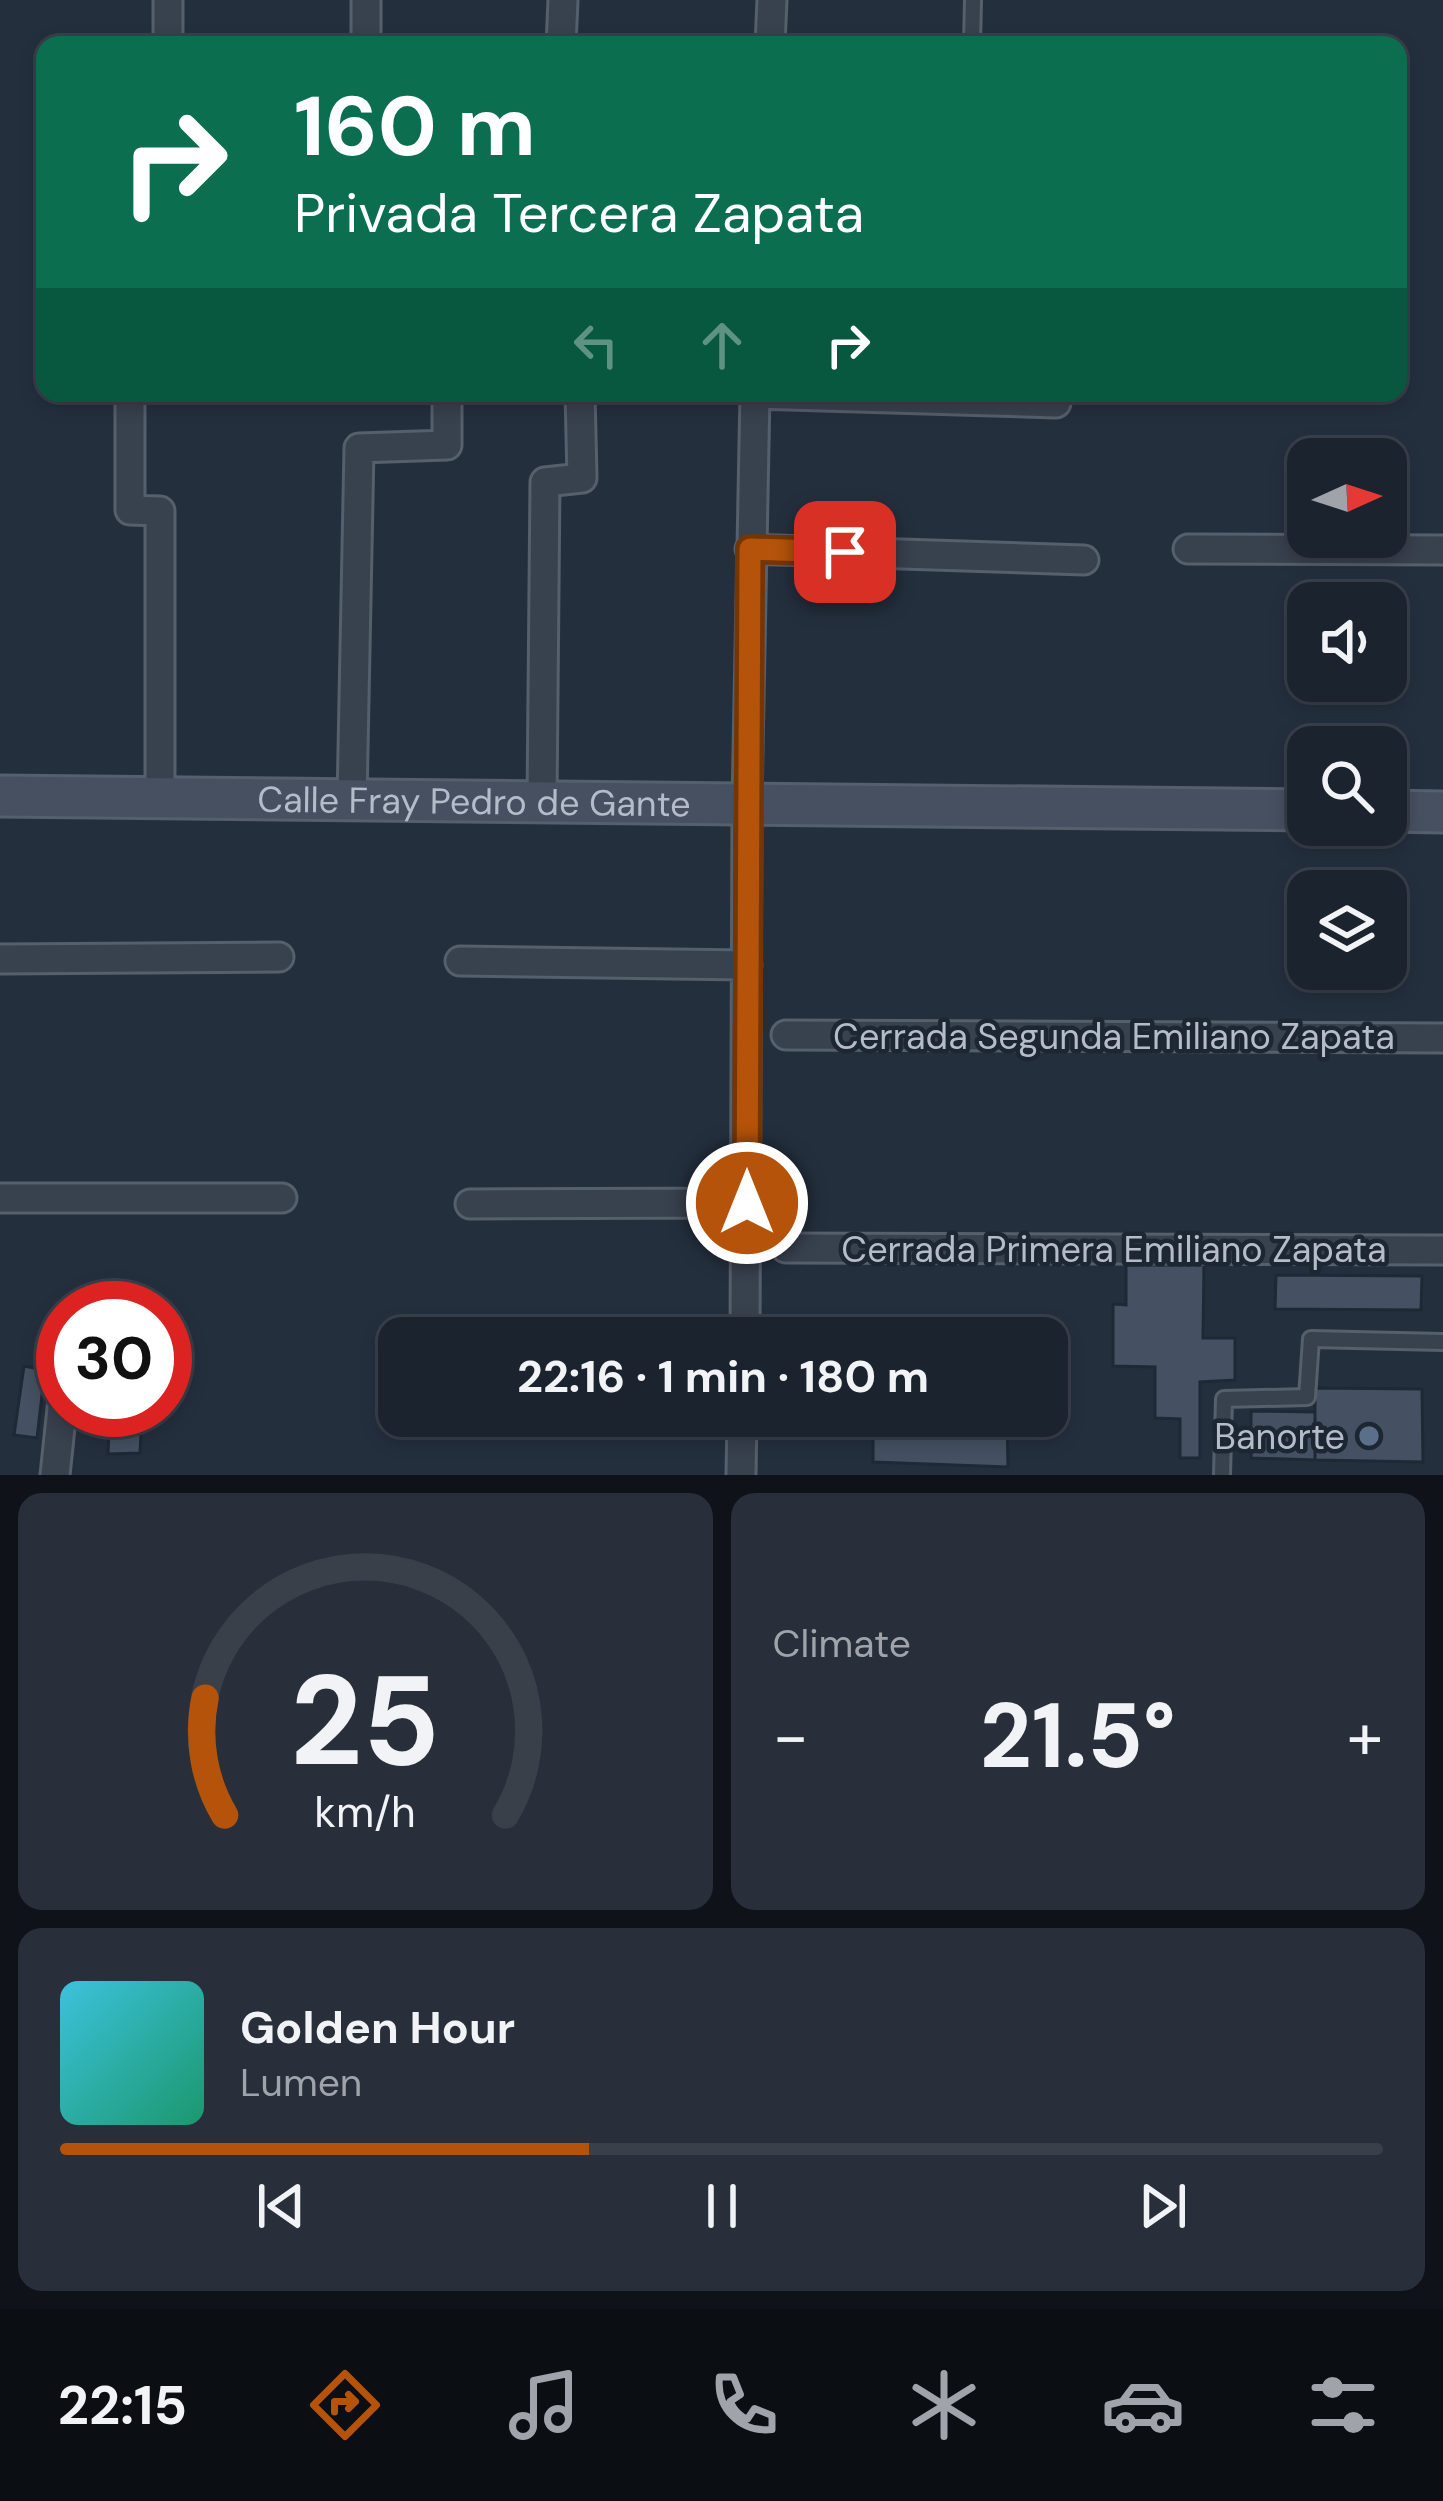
<!DOCTYPE html>
<meta charset="utf-8">
<style>
body{margin:0;font-family:"DM Sans",sans-serif;background:#282f3a;color:#f1f3f6;height:100vh;display:flex;flex-direction:column;font-size:45px;white-space:nowrap}
*{box-sizing:border-box;margin:0}
p{font-size:39px;color:#a0a4aa}
.icon{flex:none;width:66px;height:66px;fill:none;stroke:currentColor;stroke-width:2;stroke-linecap:round;stroke-linejoin:round}
.map{position:relative;height:1475px;overflow:hidden}
.details{display:flex;flex-direction:column;gap:18px;padding:18px;background:#0f1319;flex:1}
.details>*{flex:none}
.banner{position:absolute;left:36px;top:36px;width:1371px;height:366px;border-radius:24px;box-shadow:0 6px 18px #0003,0 0 0 3px #39404a;background:#0b6e4f;color:#fff;overflow:hidden}
.needle{width:78px;rotate:87deg}
.controls{position:absolute;left:1287px;top:438px;display:grid;gap:24px}
.controls a{display:grid;place-items:center;width:120px;height:120px;border-radius:24px;background:#1b232e;box-shadow:0 6px 18px #0003,0 0 0 3px #39404a;font-size:60px}
.speed{position:absolute;left:36px;top:1281px;display:flex;gap:24px;font-size:60px;font-weight:700;text-align:center}
.speed>*{display:grid;place-content:center;width:156px;height:156px;border-radius:50%;background:#1b232e;box-shadow:0 6px 18px #0003,0 0 0 3px #39404a;line-height:1}
.speed .limit{border:18px solid #d22;background:#fff;color:#111}
.pin{position:absolute;display:grid;place-items:center;width:102px;height:102px;color:#fff;margin:-51px;border-radius:24px;box-shadow:0 6px 18px #0006}
.me{position:absolute;width:132px;margin:-66px;rotate:0deg;stroke-linejoin:round;filter:drop-shadow(0 0 9px #0008)}
.turn{display:flex;align-items:center;gap:42px;height:252px;padding:0 60px;font-size:54px}
.turn .icon{width:156px;height:156px;stroke-width:2.5}
.turn b{display:block;font-size:84px;line-height:102px}
.lanes{display:flex;align-items:center;height:114px;padding:0 60px;background:#0003;justify-content:center;gap:60px;direction:ltr}
.lanes .off{opacity:.35}
.big{font-size:90px;font-weight:700;line-height:1.1}
.details .tile{flex:1;display:flex;flex-direction:column;justify-content:center;gap:18px;min-width:0;padding:0 42px;border-radius:24px;background:#282f3a}
.details .dial{align-items:center;gap:0}
.dial svg{height:312px;overflow:visible;fill:none;stroke:#39404a;stroke-width:7;stroke-linecap:round;text-anchor:middle}
.dial text{fill:#f1f3f6;stroke:none}
.song{display:flex;align-items:center;gap:36px}
.cover{width:144px;height:144px;border-radius:18px;background:linear-gradient(135deg,hsl(190 70% 55%),hsl(160 70% 35%))}
.played{height:12px;border-radius:6px;background:linear-gradient(90deg,#b45309 40%,#39404a 40%)}
.keys{display:flex;justify-content:space-around;direction:ltr}
.heat{display:flex;justify-content:space-between;align-items:center;font-size:66px;direction:ltr}
.details .tiles{flex:1;display:grid;gap:18px;grid-template-columns:1fr 1fr}
.tile:last-child{grid-column:span 2}
.trip{position:absolute;left:378px;top:1317px;width:690px;height:120px;border-radius:24px;background:#1b232e;box-shadow:0 6px 18px #0003,0 0 0 3px #39404a;font-weight:700;line-height:120px;text-align:center}
.tabs{display:flex;height:192px;justify-content:space-around;align-items:center;background:#0b0e12;color:#a0a4aa}
.tabs .icon{width:84px;height:84px}
.tabs .selected{color:#b45309}
.tabs b{font-size:54px;color:#f1f3f6}
.map>svg:first-child{display:block}
.building{fill:#455162;stroke:#1f2835;stroke-width:3}
.lines{fill:none;stroke-linecap:round;stroke-linejoin:round}
.lane-casing{stroke:#565f6c;stroke-width:20}
.street-casing{stroke:#565f6c;stroke-width:33}
.secondary-casing{stroke:#565f6c;stroke-width:45}
.lane{stroke:#38414e;stroke-width:14}
.street{stroke:#38414e;stroke-width:27}
.secondary{stroke:#465061;stroke-width:39}
.route-casing{stroke:#753606;stroke-width:30}
.route{stroke:#b45309;stroke-width:21}
.service-dot{fill:#5c6f8a;stroke:#1d2633;stroke-width:4.5}
.labels{text-anchor:middle;stroke-width:9;stroke-linejoin:round;paint-order:stroke}
.street-label{font-size:36px;fill:#b4bcc9;stroke:#1d2633}
.poi-label{font-size:36px;fill:#b4bcc9;stroke:#1d2633;text-anchor:end}
</style>
<div class="map">
<svg width="1443" height="1475" viewBox="0 0 1443 1475">
<rect width="100%" height="100%" fill="#242f3e"/>
<path class="building" d="M1126,1265H1204L1203,1338H1235V1380L1200,1382V1458H1180V1419L1155,1418V1367L1113,1366V1304L1126,1305Z
M1276,1275L1422,1276L1421,1310L1275,1309Z
M24,1366L45,1370L37,1438L14,1435Z
M1315,1388L1422,1389L1423,1462L1315,1460Z
M110,1410H142L140,1453L108,1454Z
M1251,1411L1315,1412V1460L1251,1458Z
M873,1416H1007L1008,1467L873,1462Z"/>
<g class="lines">
<g class="lane-casing">
<path id="lane" d="M972,45L973,0
M1222,1475L1224,1399L1307,1397L1311,1339L1443,1342"/>
</g>
<g class="street-casing">
<path id="street" d="M168,45V0
M366,45V0
M561,45L563,0
M770,45L772,0
M130,393V510L160,511V797
M755,394L1056,403
M750,549L1084,560
M1188,549L1443,550
M352,800L359,448L447,445V393
M542,802L545,482L582,478L580,393
M0,959L279,957
M460,961L747,965
M786,1035L1443,1038
M0,1198H282
M470,1204L747,1203
M786,1248L1443,1250
M745,1338L747,803L755,393
M55,1475L63,1399
M741,1475L742,1416"/>
</g>
<g class="secondary-casing">
<g id="secondary">
<path id="s1" d="M0,796L1308,810"/>
<path d="M1386,811L1443,812"/>
</g>
</g>
<use href="#lane" class="lane"/>
<use href="#street" class="street"/>
<use href="#secondary" class="secondary"/>
</g>
<g class="lines">
<g class="route-casing">
<path id="route" d="M747,1203L750,549L845,552"/>
</g>
<use href="#route" class="route"/>
</g>
<circle class="service-dot" cx="1369" cy="1436" r="12"/>
<g class="labels">
<g class="street-label">
<text dy="13" stroke="none"><textPath href="#s1" startOffset="474">Calle Fray Pedro de Gante</textPath></text>
<text x="1114" y="1049">Cerrada Segunda Emiliano Zapata</text>
<text x="1114" y="1262">Cerrada Primera Emiliano Zapata</text>
</g>
<g class="poi-label">
<text x="1345" y="1449">Banorte</text>
</g>
</g>
</svg>
<div class="controls">
<a><svg class="needle" viewBox="-14 -14 28 28"><path d="M0-13l5 13h-10z" fill="#e53935"/><path d="M0 13l5-13h-10z" fill="#a0a4aa"/></svg></a>
<a><svg class="icon" aria-label="sound" viewBox="0 0 24 24"><path d="M4 9h4l5-4v14l-5-4H4zM17 9q2 3 0 6"/></svg></a>
<a><svg class="icon" aria-label="search" viewBox="0 0 24 24"><circle cx="10" cy="10" r="6"/><path d="M15 15l6 6"/></svg></a>
<a><svg class="icon" aria-label="layers" viewBox="0 0 24 24"><path d="M12 4l9 5-9 5-9-5zM3 14l9 5 9-5"/></svg></a>
</div>
<div class="speed"><div class="limit">30</div></div>
<div class="pin" style="left:845px;top:552px;background:#d93025"><svg class="icon" aria-label="arrive" viewBox="0 0 24 24"><path d="M6 21V4h12l-3 4 3 4H6"/></svg></div>
<svg class="me" style="left:747px;top:1203px" viewBox="-20 -20 40 40"><circle r="17" fill="#b45309" stroke="#fff" stroke-width="3"/><path d="M0-11L8 9 0 5-8 9z" fill="#fff"/></svg>
<div class="trip">22:16 · 1 min · 180 m</div>
<div class="banner">
<div class="turn"><svg class="icon" aria-label="right" viewBox="0 0 24 24"><path d="M7 20v-9h11M14 6l5 5-5 5"/></svg><div><b>160 m</b>Privada Tercera Zapata</div></div>
<div class="lanes"><svg class="icon off" aria-label="left" viewBox="0 0 24 24"><path d="M17 20v-9H6M10 6l-5 5 5 5"/></svg><svg class="icon off" aria-label="ahead" viewBox="0 0 24 24"><path d="M12 20V5M6 11l6-6 6 6"/></svg><svg class="icon" aria-label="right" viewBox="0 0 24 24"><path d="M7 20v-9h11M14 6l5 5-5 5"/></svg></div>
</div>
</div>
<section class="details">
<div class="tiles">
<div class="tile dial"><svg viewBox="0 0 100 80">
<path d="M14 69A42 42 0 1 1 86 69"/>
<path d="M14 69A42 42 0 0 1 9 39" stroke="#b45309"/>
<text x="50" y="56" font-size="32" font-weight="700">25</text>
<text x="50" y="72" font-size="11">km/h</text>
</svg></div>
<div class="tile"><p>Climate</p>
<div class="heat"><a>−</a><b class="big">21.5°</b><a>+</a></div>
</div>
<div class="tile">
<div class="song"><i class="cover"></i><div><b>Golden Hour</b><p>Lumen</p></div></div>
<div class="played"></div>
<div class="keys"><svg class="icon" aria-label="previous" viewBox="0 0 24 24"><path d="M18 5L8 12l10 7zM5 5v14"/></svg><svg class="icon" aria-label="pause" viewBox="0 0 24 24"><path d="M8 5v14M16 5v14"/></svg><svg class="icon" aria-label="next" viewBox="0 0 24 24"><path d="M6 5l10 7-10 7zM19 5v14"/></svg></div>
</div>
</div>
</section>
<nav class="tabs">
<b>22:15</b>
<svg class="icon selected" aria-label="directions" viewBox="0 0 24 24"><path d="M12 3l9 9-9 9-9-9zM9 14v-3h6M13 9l2 2-2 2"/></svg>
<svg class="icon" aria-label="music" viewBox="0 0 24 24"><path d="M9 18V5l10-2v13"/><circle cx="6" cy="18" r="3"/><circle cx="16" cy="16" r="3"/></svg>
<svg class="icon" aria-label="phone" viewBox="0 0 24 24"><path d="M5 4h4l2 5-3 2q2 4 5 5l2-3 5 2v4C11 20 4 13 5 4z"/></svg>
<svg class="icon" aria-label="climate" viewBox="0 0 24 24"><path d="M12 3v18M4 7l16 10M4 17L20 7"/></svg>
<svg class="icon" aria-label="car" viewBox="0 0 24 24"><path d="M5 17H2v-5l4-1 3-4h7l3 4 3 1v5h-3M9 17h6M6 11h13"/><circle cx="7" cy="17" r="2"/><circle cx="17" cy="17" r="2"/></svg>
<svg class="icon" aria-label="filters" viewBox="0 0 24 24"><path d="M4 7h16M4 17h16"/><circle cx="9" cy="7" r="2"/><circle cx="15" cy="17" r="2"/></svg>
</nav>
